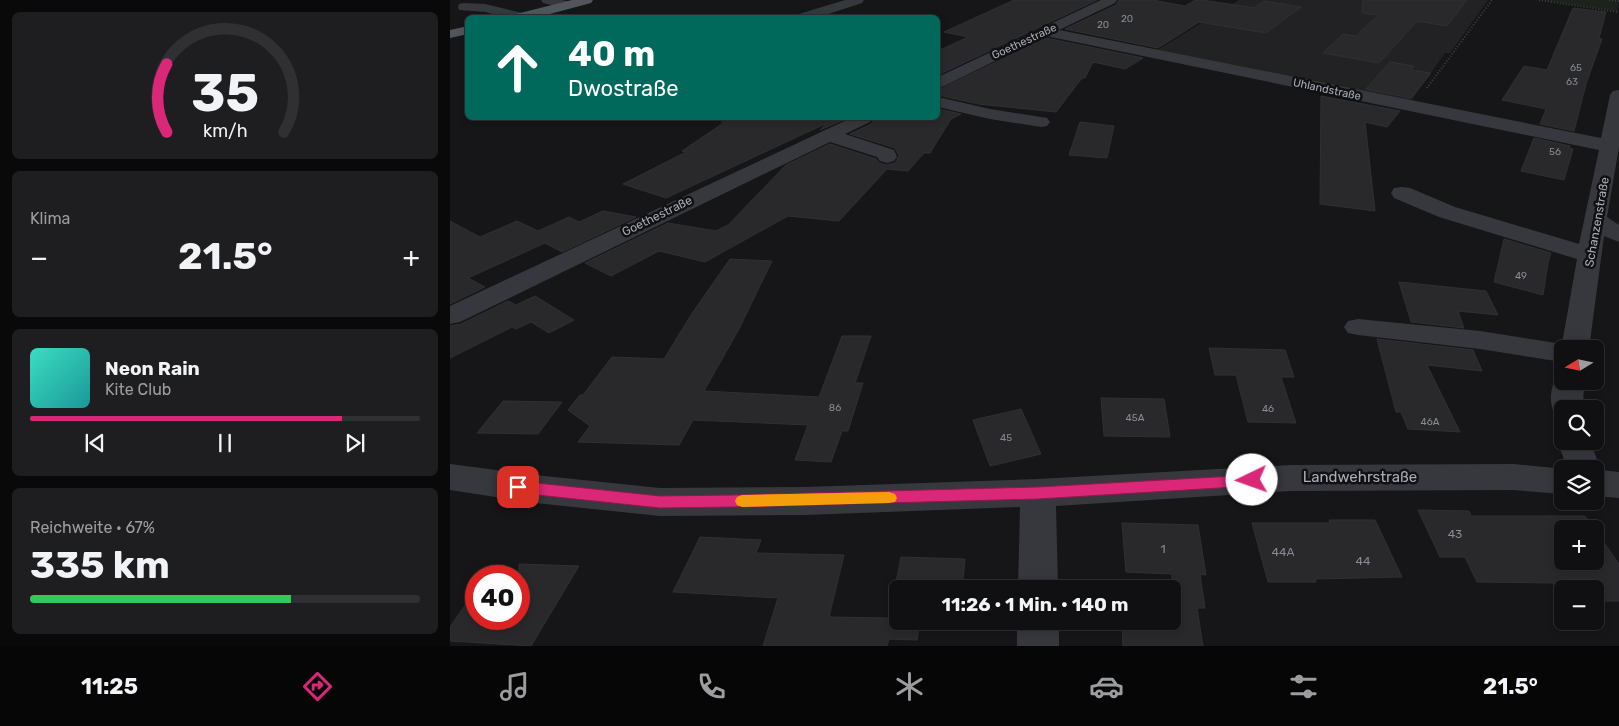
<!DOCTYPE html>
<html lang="de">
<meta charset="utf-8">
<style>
body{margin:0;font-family:Rubik,sans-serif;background:#1e1e20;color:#f1f3f6;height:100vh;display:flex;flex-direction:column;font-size:19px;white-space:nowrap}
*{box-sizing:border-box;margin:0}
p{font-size:16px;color:#9c9d9f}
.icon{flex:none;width:28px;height:28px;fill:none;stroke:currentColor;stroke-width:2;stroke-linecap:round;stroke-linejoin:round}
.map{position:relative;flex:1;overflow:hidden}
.side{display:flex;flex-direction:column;gap:12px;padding:12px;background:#09090a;width:450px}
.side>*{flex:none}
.hud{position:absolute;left:15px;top:15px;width:475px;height:105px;border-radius:8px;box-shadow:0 2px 8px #0003,0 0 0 1px #303032;background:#00695c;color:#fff;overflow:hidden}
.needle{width:32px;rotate:260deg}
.buttons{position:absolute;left:1104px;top:340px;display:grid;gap:10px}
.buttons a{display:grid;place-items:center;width:50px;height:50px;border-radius:8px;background:#101012;box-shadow:0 2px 8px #0003,0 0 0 1px #303032;font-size:25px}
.speed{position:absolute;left:15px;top:565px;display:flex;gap:10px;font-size:25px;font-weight:700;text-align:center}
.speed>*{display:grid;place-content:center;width:65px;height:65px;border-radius:50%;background:#101012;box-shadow:0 2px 8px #0003,0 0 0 1px #303032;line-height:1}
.speed .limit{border:8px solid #d22;background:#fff;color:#111}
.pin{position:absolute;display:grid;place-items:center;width:42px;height:42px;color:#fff;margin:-21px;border-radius:10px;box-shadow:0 2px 8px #0006}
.me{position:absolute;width:55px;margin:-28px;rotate:267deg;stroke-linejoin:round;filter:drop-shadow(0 0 4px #0008)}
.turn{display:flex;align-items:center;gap:18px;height:105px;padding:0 20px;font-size:22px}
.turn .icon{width:65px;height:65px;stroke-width:2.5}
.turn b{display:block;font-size:35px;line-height:42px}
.big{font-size:38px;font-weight:700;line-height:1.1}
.side .widget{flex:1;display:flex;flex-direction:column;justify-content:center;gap:8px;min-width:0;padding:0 18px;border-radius:8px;background:#1e1e20}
.side .dial{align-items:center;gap:0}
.dial svg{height:130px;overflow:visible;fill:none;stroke:#303032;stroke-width:7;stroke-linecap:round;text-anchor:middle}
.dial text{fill:#f1f3f6;stroke:none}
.song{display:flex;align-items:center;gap:15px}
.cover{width:60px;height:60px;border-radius:8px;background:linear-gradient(135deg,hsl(170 70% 55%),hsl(180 70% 35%))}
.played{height:5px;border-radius:2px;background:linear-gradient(90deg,#db2777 80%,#303032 80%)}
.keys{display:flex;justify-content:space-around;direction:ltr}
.heat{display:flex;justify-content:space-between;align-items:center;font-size:28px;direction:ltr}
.charge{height:8px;border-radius:4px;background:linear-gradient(90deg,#34c759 67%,#303032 0)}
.trip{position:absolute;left:439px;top:580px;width:292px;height:50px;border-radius:8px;background:#101012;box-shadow:0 2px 8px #0003,0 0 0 1px #303032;font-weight:700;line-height:50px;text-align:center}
.menu{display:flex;height:80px;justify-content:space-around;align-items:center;background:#060607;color:#9c9d9f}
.menu .icon{width:35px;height:35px}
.menu .active{color:#db2777}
.menu b{font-size:22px;color:#f1f3f6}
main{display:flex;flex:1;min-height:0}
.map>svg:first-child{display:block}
.built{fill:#222225}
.green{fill:#1c231d}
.building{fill:#29292c;stroke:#303034}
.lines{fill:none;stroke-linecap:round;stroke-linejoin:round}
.path{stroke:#3d3f44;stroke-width:2;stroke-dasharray:1 2;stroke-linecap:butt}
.minor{fill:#37383d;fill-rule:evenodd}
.major{fill:#53555c;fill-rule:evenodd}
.route{fill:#db2777;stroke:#8e194d}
.slow{fill:#f59e0b}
.labels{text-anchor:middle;stroke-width:5;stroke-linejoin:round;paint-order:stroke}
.number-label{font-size:10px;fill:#888b94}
.far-street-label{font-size:11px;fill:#a8adb8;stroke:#111113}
.street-label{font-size:12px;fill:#a8adb8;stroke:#111113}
.near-number-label{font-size:12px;fill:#888b94}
.near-street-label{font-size:15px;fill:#a8adb8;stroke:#111113}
</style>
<main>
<section class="side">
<div class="widget dial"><svg viewBox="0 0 100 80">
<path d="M14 69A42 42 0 1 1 86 69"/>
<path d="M14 69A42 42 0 0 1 14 27" stroke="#db2777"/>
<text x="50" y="56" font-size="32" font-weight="700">35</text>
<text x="50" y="72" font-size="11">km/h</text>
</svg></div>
<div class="widget"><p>Klima</p>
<div class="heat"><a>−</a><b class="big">21.5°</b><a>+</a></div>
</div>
<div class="widget">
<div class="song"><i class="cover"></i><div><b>Neon Rain</b><p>Kite Club</p></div></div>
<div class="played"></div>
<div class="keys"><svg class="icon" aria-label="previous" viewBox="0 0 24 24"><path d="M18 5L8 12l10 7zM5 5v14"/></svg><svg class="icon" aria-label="pause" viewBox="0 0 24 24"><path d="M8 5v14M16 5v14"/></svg><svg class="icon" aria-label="next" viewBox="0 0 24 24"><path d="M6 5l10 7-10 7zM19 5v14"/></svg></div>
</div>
<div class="widget"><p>Reichweite · 67%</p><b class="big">335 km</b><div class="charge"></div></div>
</section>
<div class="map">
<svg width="1169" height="646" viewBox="0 0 1169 646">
<rect width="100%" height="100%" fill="#161618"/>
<path class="built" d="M789,0H1038L1000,53H995L961,101L706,51Z"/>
<path class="green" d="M1093,0H1169L1167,11Z"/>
<path class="building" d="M564,0H647L488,75V51L518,37L494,32Z
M669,0H702L735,6L745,0H753L804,8L814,1L851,7L816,33L749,22L708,48L615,29L666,5Z
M913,0H1017L997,26L967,21L929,63L873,53L893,34L906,36L928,15L912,13Z
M1123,8L1156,12L1149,38L1152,39L1136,84L1124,131L1090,124L1096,109L1052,100L1074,66L1097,70Z
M596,38L693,58L675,69L643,62L635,78H632L606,112L528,104L488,95V90Z
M940,62L964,66L961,70L981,73L961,98L916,89Z
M871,96L950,111L937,127L915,122L925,211L870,204Z
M488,109L511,114L501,119L480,153H474L458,171L437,169L389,221L338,216L255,262L209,251L161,276L135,263L218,223L266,231L278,225L336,165L380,144L426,159L429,163L436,165L445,163L449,156L445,148L400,134L421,124L425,118H488Z
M273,118H398L370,130L377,123L216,198L173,184L236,152L232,151L272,124Z
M630,122L664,126L657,158L619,155Z
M1084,138L1120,146L1119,148L1123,149L1114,180L1071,171Z
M153,211L186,217L112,252L95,243L18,278L35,287L0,304V221L30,237L67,221L88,231L119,217L129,222Z
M1054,239L1101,253L1098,263L1093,295L1044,282Z
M280,259L322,261L289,329L254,391L369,397L392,336H421L405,383H413L398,431H392L381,462L345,460L358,425L243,420L229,445L128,442L140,426L118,410L130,395H133L162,357L214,359L241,315Z
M949,282L1036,291L1048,315L1008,311L1014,328L961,322Z
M85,296L124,320L99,333L81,322L66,329L62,327L0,358V326L11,324L58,301L66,305Z
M927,339L1023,350L1032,371L977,365L1010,432L958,429L951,412H946Z
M759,348L835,350L844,377H831L846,423L798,422L786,375H765Z
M651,398L714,399L720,437L654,436Z
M53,401L112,402L88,434L27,433Z
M571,409L591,454L540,466L523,420Z
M968,510L1019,511L1021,516H1135L1144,529H1112V561H1145V530L1169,564V601H1145V589H1112V599L1103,583L1027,582L1015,557H990Z
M879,520H925L952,577L865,579L866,582H818L802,523H880Z
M672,523L748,525L756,575L750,574L755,608H747L753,646H673L672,621H722V574L676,572Z
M250,537L311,540L306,553L394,555L379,617L439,618L451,557L515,559L512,589H448V621H470L467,640L439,639L437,646H313L328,598L223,592Z
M69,564L129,566L81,646L0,641V627L26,589V619H69Z"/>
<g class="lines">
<path class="path" d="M1089,0L1169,12
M1159,0L1169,1
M977,88L1042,0"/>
<path class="minor" d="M91,0H112L121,2L122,5L116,9L93,3Z
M395,0H414L412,3L366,18L347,17L349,14Z
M651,0H667L665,3L609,30L1151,138L1160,95L1163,91L1169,90V147L1157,217L1169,225V242L1154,236L1139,349H1112V362L1030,349L908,335L898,333L894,327L898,321L908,319L1030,331L1112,344L1127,259L989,217L944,198L941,193L944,188L952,187L960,188L1005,207L1129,244L1149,150L596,36L494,86L488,88V77Z
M14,3L35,4L76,14L78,17L57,18L35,12L9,10L8,7L9,4Z
M488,97L540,109L591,117L597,118L600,122L597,126L591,127L540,119L488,107Z
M401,118H423L420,122L395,134L444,150L447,157L444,161L437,163L430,161L427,157L380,142L10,322L0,324V306Z
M1112,373V381H1134L1133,409H1112V419L1106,417C1098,404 1100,387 1108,374Z
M1112,432V441H1140L1151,470L1169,472V498L1145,496V469H1118L1107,441Z
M0,464L85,475L210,488L355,487L588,479L841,465L1063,464L1115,469H1112V494L1063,490L841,491L606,506L608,589H568L570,507L355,515L210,516L85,503L0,490Z
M567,621H609V646H567Z"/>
<path class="major" d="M122,0H143L141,3L85,18H61L62,15Z
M18,26V34L0,38V30Z"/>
</g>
<path class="route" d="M802,475L807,476L809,480L807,484L802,486L588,499L282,507L210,508L68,493L63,491L61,487L63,483L68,481L210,496L282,495L588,487Z"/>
<path class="slow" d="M439,492L445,494L447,498L445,502L439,503L292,507L287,505L285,501L287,497L292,495Z"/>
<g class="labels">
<g class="number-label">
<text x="677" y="22">20</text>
<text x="653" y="28">20</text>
<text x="1126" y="71">65</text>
<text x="1122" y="85">63</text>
<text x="1105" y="155">56</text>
<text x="1071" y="279">49</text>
<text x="385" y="411">86</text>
<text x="818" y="412">46</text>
<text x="685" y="421">45A</text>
<text x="980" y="425">46A</text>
<text x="556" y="441">45</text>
</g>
<g class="far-street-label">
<text transform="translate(574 41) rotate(-25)" y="4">Goethestraße</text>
<text transform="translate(877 89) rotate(12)" y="4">Uhlandstraße</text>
</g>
<g class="street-label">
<text transform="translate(207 216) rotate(-26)" y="4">Goethestraße</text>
<text transform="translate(1147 222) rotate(-80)" y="4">Schanzenstraße</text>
</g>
<g class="near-number-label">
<text x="1005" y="538">43</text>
<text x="713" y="553">1</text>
<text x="833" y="556">44A</text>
<text x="913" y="565">44</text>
</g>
<g class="near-street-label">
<text x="910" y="482">Landwehrstraße</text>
</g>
</g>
</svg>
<div class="buttons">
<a><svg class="needle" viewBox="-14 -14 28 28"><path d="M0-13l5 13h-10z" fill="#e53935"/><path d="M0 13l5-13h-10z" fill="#9c9d9f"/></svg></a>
<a><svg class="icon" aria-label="search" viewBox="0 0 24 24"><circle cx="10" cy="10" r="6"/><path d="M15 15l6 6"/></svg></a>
<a><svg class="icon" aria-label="layers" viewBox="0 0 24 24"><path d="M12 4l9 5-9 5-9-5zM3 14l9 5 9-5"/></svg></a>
<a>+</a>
<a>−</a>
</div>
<div class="speed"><div class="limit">40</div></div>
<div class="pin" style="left:68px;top:487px;background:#d93025"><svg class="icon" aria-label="arrive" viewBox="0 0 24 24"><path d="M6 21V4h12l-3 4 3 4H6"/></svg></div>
<svg class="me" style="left:802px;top:480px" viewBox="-20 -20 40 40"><circle r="19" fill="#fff"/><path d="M0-13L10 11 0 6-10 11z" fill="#db2777"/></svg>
<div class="trip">11:26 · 1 Min. · 140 m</div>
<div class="hud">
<div class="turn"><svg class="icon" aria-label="ahead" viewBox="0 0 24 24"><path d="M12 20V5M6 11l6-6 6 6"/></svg><div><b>40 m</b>Dwostraße</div></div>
</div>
</div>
</main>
<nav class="menu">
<b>11:25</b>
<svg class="icon active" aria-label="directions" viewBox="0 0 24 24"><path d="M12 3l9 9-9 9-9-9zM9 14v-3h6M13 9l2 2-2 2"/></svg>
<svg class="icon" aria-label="music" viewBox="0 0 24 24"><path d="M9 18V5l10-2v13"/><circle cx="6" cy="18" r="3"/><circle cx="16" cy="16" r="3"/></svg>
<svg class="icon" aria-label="phone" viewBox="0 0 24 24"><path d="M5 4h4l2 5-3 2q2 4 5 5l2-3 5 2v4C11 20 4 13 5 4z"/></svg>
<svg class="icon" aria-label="climate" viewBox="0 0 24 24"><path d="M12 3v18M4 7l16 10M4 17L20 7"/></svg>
<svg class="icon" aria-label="car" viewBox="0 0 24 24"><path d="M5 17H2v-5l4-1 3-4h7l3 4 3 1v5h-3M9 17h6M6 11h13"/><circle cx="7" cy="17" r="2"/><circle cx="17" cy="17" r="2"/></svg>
<svg class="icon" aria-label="filters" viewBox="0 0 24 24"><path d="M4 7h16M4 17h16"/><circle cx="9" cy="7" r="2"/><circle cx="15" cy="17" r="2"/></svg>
<b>21.5°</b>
</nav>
